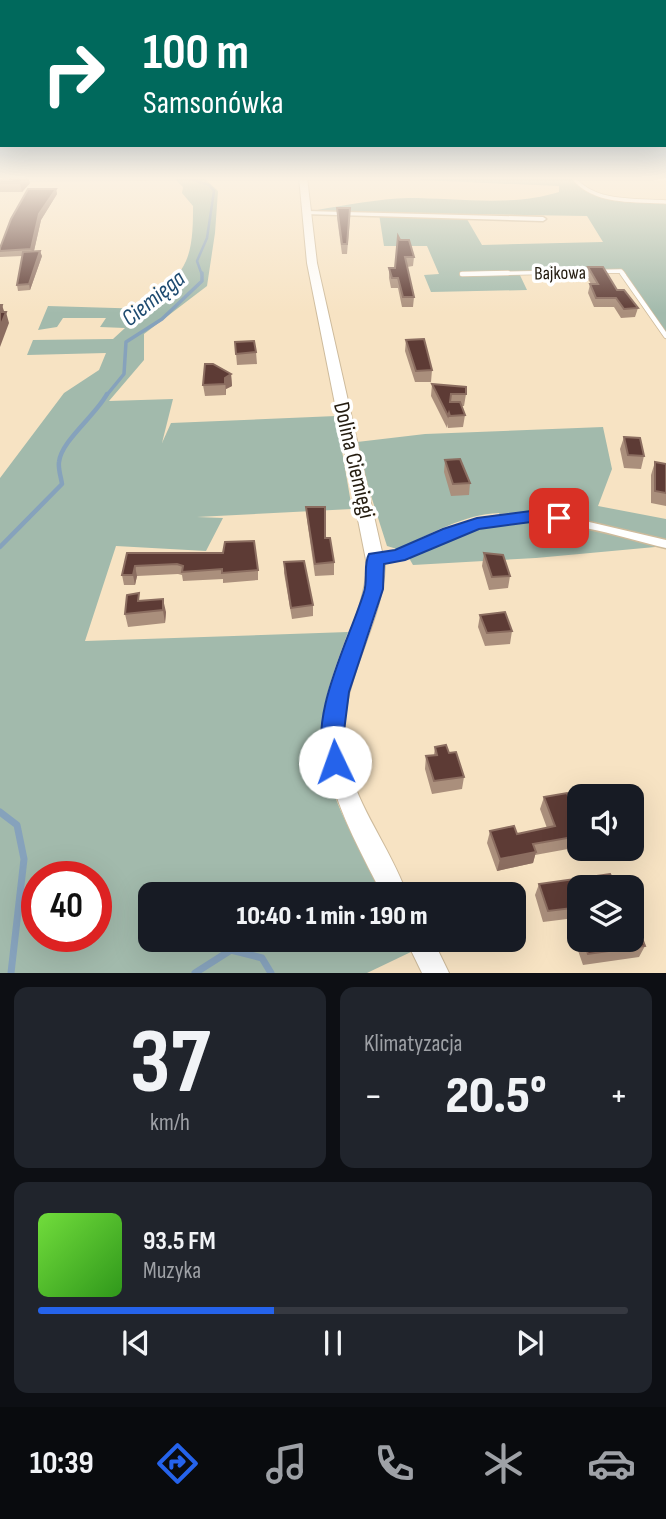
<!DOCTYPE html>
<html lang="pl">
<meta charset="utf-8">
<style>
body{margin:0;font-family:"Sofia Sans Condensed",sans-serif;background:#20242c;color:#f1f3f6;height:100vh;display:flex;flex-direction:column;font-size:26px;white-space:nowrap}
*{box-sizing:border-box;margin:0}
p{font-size:23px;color:#9ea1a6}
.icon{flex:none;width:38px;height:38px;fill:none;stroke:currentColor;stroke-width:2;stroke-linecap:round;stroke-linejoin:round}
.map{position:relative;height:973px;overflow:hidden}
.side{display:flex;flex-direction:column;gap:14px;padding:14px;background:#0d0f14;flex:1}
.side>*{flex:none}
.top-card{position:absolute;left:0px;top:0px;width:667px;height:147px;box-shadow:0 7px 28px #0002;background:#00695c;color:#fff;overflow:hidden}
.buttons{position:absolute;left:567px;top:784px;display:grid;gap:14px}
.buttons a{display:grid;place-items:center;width:77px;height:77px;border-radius:14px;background:#171b24;box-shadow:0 7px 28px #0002;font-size:35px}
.speed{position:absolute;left:21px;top:861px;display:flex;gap:14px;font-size:35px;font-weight:700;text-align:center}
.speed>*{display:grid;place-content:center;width:91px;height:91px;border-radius:50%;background:#171b24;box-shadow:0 7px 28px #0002;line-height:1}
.speed .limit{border:10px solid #d22;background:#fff;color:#111}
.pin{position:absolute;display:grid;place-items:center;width:60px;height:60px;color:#fff;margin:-30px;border-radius:14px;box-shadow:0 4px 10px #0006}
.me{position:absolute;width:77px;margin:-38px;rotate:357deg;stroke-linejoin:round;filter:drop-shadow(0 0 5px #0008)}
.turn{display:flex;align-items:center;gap:24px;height:147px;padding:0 28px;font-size:32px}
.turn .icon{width:91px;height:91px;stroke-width:2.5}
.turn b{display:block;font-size:49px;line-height:60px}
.big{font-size:52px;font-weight:800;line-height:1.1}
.side .tile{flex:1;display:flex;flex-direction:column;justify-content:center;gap:10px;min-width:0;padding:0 24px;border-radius:14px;background:#20242c}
.side .dial{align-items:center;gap:0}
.dial b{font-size:91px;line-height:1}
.song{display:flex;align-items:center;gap:21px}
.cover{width:84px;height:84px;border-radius:10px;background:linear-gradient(135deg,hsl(100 70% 55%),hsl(110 70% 35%))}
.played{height:7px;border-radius:4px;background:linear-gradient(90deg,#2563eb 40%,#363941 40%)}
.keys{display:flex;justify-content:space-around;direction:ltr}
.heat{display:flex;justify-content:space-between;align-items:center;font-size:38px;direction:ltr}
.side .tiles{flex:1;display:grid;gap:14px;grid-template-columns:1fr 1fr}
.tile:last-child{grid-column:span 2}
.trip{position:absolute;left:138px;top:882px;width:388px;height:70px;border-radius:14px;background:#171b24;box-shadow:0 7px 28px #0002;font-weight:800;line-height:70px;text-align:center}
.menu{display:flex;height:112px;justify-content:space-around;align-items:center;background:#090b0e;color:#9ea1a6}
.menu .icon{width:49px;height:49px}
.menu .current{color:#2563eb}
.menu b{font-size:32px;color:#f1f3f6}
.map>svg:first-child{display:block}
.green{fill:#a2baac;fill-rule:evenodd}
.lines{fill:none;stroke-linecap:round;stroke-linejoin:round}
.stream-far3{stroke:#86a2bc;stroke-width:2.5}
.stream-far2{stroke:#86a2bc;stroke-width:3.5}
.stream-far1{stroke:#86a2bc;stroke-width:4.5}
.stream{stroke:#86a2bc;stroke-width:7}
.lane-far1-casing{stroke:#cebb9c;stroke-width:5}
.lane-casing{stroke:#cebb9c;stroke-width:6}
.street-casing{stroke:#cebb9c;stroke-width:3}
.secondary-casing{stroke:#cebb9c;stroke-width:2}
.lane-far1{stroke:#fff;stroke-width:3.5}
.lane{stroke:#fff;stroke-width:4.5}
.street{fill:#fff;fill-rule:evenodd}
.secondary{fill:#fff;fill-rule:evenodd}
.wall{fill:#aa8f7c}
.shaded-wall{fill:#8b6d60}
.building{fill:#5d3b35;stroke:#8b6d60;stroke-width:2}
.route{fill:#2563eb;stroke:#184099;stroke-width:2}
.labels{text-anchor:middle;stroke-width:7;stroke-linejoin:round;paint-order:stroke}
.far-street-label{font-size:19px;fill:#241c10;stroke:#fff}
.street-label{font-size:23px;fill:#241c10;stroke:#fff}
.water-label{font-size:24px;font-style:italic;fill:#1e4b70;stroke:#fff}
</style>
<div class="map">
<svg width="666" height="973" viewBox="0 0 666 973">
<rect width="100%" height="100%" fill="#f7e3c3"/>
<path class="green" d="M419,177H573C584,202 641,200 666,202V332L622,269L518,271L527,290L431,292L424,275L439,274L427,246H384L379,214L316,215L317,210C346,205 378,199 408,198C457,198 512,207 559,192V186L420,180ZM464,214L587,216L603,242L482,245Z
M204,178L218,191L215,233L207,286L144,334V360L109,401L173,399L162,443L171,423L336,416L352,509L197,517L223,518L206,551L116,546L85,641L348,632C336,666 320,703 322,741C325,795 360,847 384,894H150V940H408L413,951L367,973H0V478L64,393L99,370L106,353L27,355L33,340L113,339L125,328L100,327L106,318H63L57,327L38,330L48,306L148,309L164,299C168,284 180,275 186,261C193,245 193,224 193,206L182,193L183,187L175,179ZM37,877H96V936H37Z
M603,427L612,469L598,506L666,519V546L536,558L413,565L409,558L452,537L504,523L499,513C464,514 429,535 397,549L387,546L365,477L357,442L425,434Z"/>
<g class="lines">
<path class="stream-far3" d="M184,177L209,185L214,191L207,238L197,261L202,275"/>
<path class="stream-far2" d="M106,396L124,374L126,342L162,319L202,281V273"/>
<path class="stream-far1" d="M0,547L62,484C61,477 58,469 59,462C61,441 96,415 107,394"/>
<path class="stream" d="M0,812L17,825L24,859L11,973
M195,973L231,950L262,958L271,973"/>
<g class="lane-far1-casing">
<path id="lane-far1" d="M573,177C593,204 636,200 666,202
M462,274L621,271L624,275"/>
</g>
<g class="lane-casing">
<path id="lane" d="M622,273L666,336
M462,274L508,273"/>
</g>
<g class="street-casing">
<path id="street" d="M306,211L543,217L546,219L543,221L304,214V212Z
M527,514L572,518L666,540V548C613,535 559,516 503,523C491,524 478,527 466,531C439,540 400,568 371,562L369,559L371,556L399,551L447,530L476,520L503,515Z"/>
</g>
<g class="secondary-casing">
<path id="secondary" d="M0,177H151L147,180L0,181Z
M299,177H307L317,263L385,565C383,613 358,653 348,699C330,780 382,826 407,894H382C343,817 305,755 337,667C349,633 365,602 367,565L307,263Z
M406,940H433L449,973H422Z"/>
</g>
<use href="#lane-far1" class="lane-far1"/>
<use href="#lane" class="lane"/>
<use href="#street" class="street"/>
<use href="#secondary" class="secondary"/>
</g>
<path class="wall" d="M0,177H28L30,183L22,192H0Z
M56,189L57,194L41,220L34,251L42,256L30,290L18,291L17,285L22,256L0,257V248Z
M337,208L350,218L347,254H342L337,218Z
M398,236L414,257L413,266L407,267L414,297L413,307H402L398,288H391L389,278V268H395Z
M588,267L638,308L635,317L621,318L614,307H594L588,293L590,284H591L586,276Z
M406,340L432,370L431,382H415L405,351Z
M235,342L256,352L257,364L237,365Z
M231,374L232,386L226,389V395L205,396L203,385Z
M432,384L466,394L464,406H461L465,415L463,427L448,428L447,424V428L431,396Z
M624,437L644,456L641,469L624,468L620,449Z
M445,460L470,483L469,495L451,496L444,472Z
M655,462L666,464V506L651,503V475Z
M306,507L325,538L334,562V575L315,576L307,520Z
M127,553L258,570V580L223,583V579L183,581L182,575L178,574L137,576L135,585H124L122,575Z
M484,553L510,576L508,588L489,590L482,566Z
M284,562L313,605V616L292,619L284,573Z
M140,601L166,612L165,623L128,627L125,614Z
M480,615L512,631L510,644L485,646L478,627Z
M435,747L449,753L464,777L462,789L432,794L425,769L426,756L434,755Z
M544,797L576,813H579V847L535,855L533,863L497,871L487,843L490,831L517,834L547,828L540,809Z
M581,849H601L600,851L583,854Z
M539,884L579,887V940H632L645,946L639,957L583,965L567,919L543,922L535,895Z"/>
<path class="shaded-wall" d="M25,177H28L30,183L22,192L20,183Z
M56,189L57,194L41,220L33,255L31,249L39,214Z
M40,251L42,256L30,290L29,284Z
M2,305L5,314L6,312L9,323L0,347V312Z
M231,374L232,386L226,389V395L225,378Z
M135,566L137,576L135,585L133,575Z
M163,599L166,612L165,623L163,610Z
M536,852L533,863L497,871L500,859Z"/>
<path class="building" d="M0,177H25L20,183H0Z
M28,189H56L39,214L31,249L0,251V248L11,219Z
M337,208H350L347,244H342Z
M398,236L400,240H409L414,257H405L414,297H403L398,278H392L389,268H395Z
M40,251L29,284L17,285L23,252Z
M588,267H603L617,290H624L638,308L624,309L616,298H596L590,284H598Z
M0,305H2L0,312H6L0,327Z
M424,339L432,370L416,371L406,340Z
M254,341L256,352L236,354L235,342Z
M205,364H213L231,374L225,378V384L203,385Z
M432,384L466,387V394H451L450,402H460L465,415L450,416L449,413L448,416Z
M624,437L640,438L644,456L628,455Z
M460,459L470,483L453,484L445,460Z
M655,462L666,464V493L655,491Z
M306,507H325V538H330L334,562L315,564Z
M254,541L258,570L222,573V569L182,572L183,566L177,564L135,566L133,575H122L127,553H223L225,542Z
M484,553L503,555L510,576L492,577Z
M304,561L313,605L291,608L284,562Z
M139,593L138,601L163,599V610L125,614L127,595Z
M505,612L512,631L487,633L480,615Z
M446,745L449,753L456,752L464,777L434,781L426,756L437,755L435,747Z
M567,793L576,813H579V836L533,844L536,852L500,859L490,831L514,826L517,834L555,826L544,797Z
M610,874L616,887H579V930L572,908L548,911L539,884Z
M632,923H636L645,946L588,954L583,940H632Z"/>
<linearGradient id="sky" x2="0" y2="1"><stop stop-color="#81add6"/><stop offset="0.57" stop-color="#fbf2e4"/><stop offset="1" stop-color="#fbf2e4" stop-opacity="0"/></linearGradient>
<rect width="666" height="313" fill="url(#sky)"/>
<path class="route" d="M531,511L559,512L567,518L559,523L531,522L479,529L405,560L384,564L383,589L349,692L344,731L346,762L343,769L335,772L327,769C305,721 350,639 364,592C368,580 363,565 369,554L395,550L443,529L477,518Z"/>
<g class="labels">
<g class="far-street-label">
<text transform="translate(560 272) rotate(-1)" y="7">Bajkowa</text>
</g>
<g class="street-label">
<text transform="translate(355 460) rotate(77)" y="8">Dolina Ciemięgi</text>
</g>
<g class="water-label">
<text transform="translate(153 298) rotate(-39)" y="8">Ciemięga</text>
</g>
</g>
</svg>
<div class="buttons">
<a><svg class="icon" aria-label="sound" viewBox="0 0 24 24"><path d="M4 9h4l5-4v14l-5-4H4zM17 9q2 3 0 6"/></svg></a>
<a><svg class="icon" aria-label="layers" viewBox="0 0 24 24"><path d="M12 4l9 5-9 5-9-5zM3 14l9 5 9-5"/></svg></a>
</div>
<div class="speed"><div class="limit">40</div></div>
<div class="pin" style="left:559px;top:518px;background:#d93025"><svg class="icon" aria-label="arrive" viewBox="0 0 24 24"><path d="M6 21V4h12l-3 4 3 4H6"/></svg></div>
<svg class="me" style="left:335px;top:762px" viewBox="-20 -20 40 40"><circle r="19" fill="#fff"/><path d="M0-13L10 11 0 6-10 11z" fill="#2563eb"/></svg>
<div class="trip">10:40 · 1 min · 190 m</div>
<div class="top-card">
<div class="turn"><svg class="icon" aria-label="right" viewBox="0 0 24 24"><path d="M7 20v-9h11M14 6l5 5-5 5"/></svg><div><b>100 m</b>Samsonówka</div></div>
</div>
</div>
<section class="side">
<div class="tiles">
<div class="tile dial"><b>37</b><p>km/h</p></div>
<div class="tile"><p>Klimatyzacja</p>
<div class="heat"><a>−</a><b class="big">20.5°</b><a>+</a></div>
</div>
<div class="tile">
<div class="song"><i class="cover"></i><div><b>93.5 FM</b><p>Muzyka</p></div></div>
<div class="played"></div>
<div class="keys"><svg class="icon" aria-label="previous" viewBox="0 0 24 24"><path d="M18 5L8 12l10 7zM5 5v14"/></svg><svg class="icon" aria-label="pause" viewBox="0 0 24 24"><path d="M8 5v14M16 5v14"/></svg><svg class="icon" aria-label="next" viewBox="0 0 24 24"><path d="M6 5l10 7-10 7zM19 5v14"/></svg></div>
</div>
</div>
</section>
<nav class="menu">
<b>10:39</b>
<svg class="icon current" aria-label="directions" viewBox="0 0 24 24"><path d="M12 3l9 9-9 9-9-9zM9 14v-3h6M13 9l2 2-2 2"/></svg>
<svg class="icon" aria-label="music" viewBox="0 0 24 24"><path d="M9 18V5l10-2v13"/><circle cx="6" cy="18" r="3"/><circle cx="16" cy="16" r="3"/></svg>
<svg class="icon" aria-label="phone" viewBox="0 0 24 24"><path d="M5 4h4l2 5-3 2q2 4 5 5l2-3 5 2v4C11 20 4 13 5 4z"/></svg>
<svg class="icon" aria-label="climate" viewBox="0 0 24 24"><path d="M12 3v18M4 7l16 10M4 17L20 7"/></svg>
<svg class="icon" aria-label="car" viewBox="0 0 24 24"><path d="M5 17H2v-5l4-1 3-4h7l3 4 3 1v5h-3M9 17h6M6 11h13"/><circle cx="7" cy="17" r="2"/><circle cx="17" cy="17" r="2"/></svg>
</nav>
